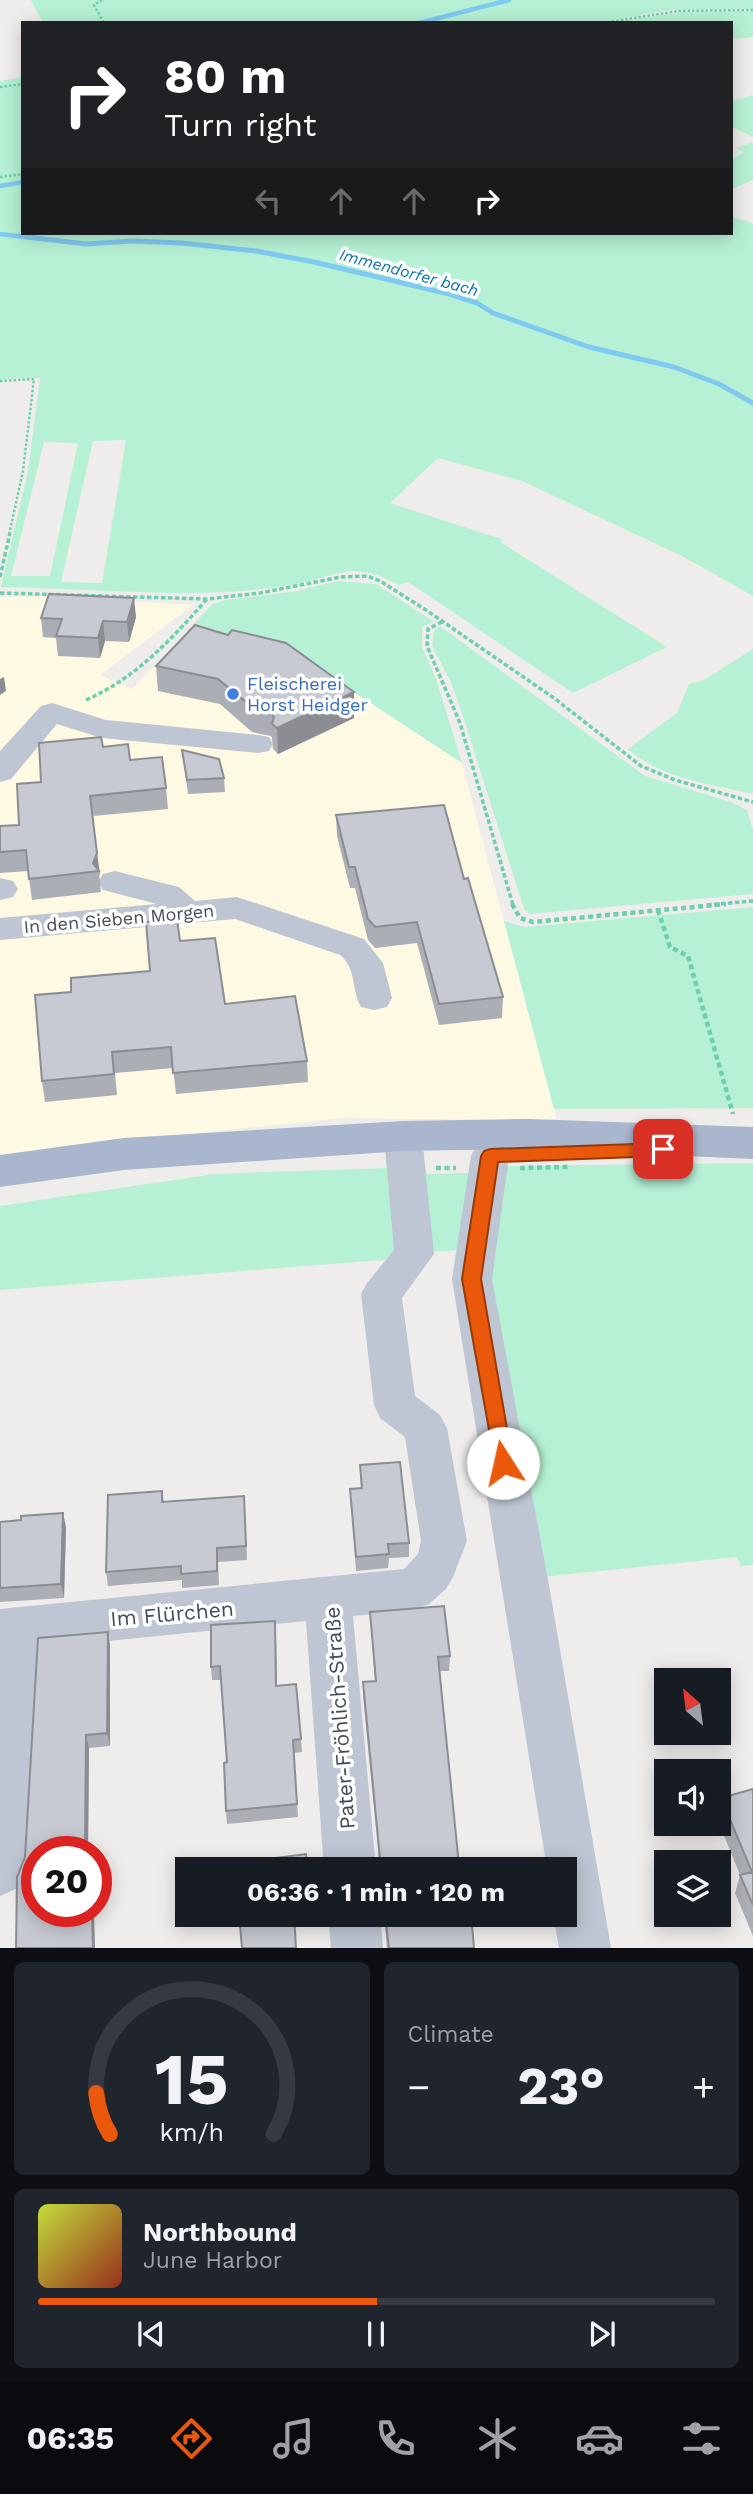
<!DOCTYPE html>
<meta charset="utf-8">
<style>
body{margin:0;font-family:"Work Sans",sans-serif;background:#20242c;color:#f1f3f6;height:100vh;display:flex;flex-direction:column;font-size:26px;white-space:nowrap}
*{box-sizing:border-box;margin:0}
p{font-size:23px;color:#9ea1a6}
.icon{flex:none;width:38px;height:38px;fill:none;stroke:currentColor;stroke-width:2;stroke-linecap:round;stroke-linejoin:round}
.map{position:relative;height:1948px;overflow:hidden}
.side{display:flex;flex-direction:column;gap:14px;padding:14px;background:#0d0f14;flex:1}
.side>*{flex:none}
.hud{position:absolute;left:21px;top:21px;width:712px;height:214px;border-radius:0px;box-shadow:0 4px 18px #0003;background:#202124;color:#fff;overflow:hidden}
.needle{width:46px;rotate:332deg}
.fabs{position:absolute;left:654px;top:1668px;display:grid;gap:14px}
.fabs a{display:grid;place-items:center;width:77px;height:77px;border-radius:0px;background:#171b24;box-shadow:0 4px 18px #0003;font-size:35px}
.speed{position:absolute;left:21px;top:1836px;display:flex;gap:14px;font-size:35px;font-weight:700;text-align:center}
.speed>*{display:grid;place-content:center;width:91px;height:91px;border-radius:50%;background:#171b24;box-shadow:0 4px 18px #0003;line-height:1}
.speed .limit{border:10px solid #d22;background:#fff;color:#111}
.pin{position:absolute;display:grid;place-items:center;width:60px;height:60px;color:#fff;margin:-30px;border-radius:14px;box-shadow:0 4px 10px #0006}
.me{position:absolute;width:77px;margin:-38px;rotate:350deg;stroke-linejoin:round;filter:drop-shadow(0 0 5px #0008)}
.turn{display:flex;align-items:center;gap:24px;height:147px;padding:0 28px;font-size:32px}
.turn .icon{width:91px;height:91px;stroke-width:2.5}
.turn b{display:block;font-size:49px;line-height:60px}
.lanes{display:flex;align-items:center;height:66px;padding:0 28px;background:#0003;justify-content:center;gap:35px;direction:ltr}
.lanes .off{opacity:.35}
.big{font-size:52px;font-weight:700;line-height:1.1}
.side .tile{flex:1;display:flex;flex-direction:column;justify-content:center;gap:10px;min-width:0;padding:0 24px;border-radius:10px;background:#20242c}
.side .dial{align-items:center;gap:0}
.dial svg{height:182px;overflow:visible;fill:none;stroke:#363941;stroke-width:7;stroke-linecap:round;text-anchor:middle}
.dial text{fill:#f1f3f6;stroke:none}
.song{display:flex;align-items:center;gap:21px}
.cover{width:84px;height:84px;border-radius:10px;background:linear-gradient(135deg,hsl(70 70% 55%),hsl(10 70% 35%))}
.played{height:7px;border-radius:4px;background:linear-gradient(90deg,#ea580c 50%,#363941 50%)}
.keys{display:flex;justify-content:space-around;direction:ltr}
.heat{display:flex;justify-content:space-between;align-items:center;font-size:38px;direction:ltr}
.side .tiles{flex:1;display:grid;gap:14px;grid-template-columns:1fr 1fr}
.tile:last-child{grid-column:span 2}
.trip{position:absolute;left:175px;top:1857px;width:402px;height:70px;border-radius:0px;background:#171b24;box-shadow:0 4px 18px #0003;font-weight:700;line-height:70px;text-align:center}
.tab-bar{display:flex;height:112px;justify-content:space-around;align-items:center;background:#090b0e;color:#9ea1a6}
.tab-bar .icon{width:49px;height:49px}
.tab-bar .current{color:#ea580c}
.tab-bar b{font-size:32px;color:#f1f3f6}
.map>svg:first-child{display:block}
.commercial{fill:#fdf9e2}
.green{fill:#b6f1d5;fill-rule:evenodd}
.lines{fill:none;stroke-linecap:round;stroke-linejoin:round}
.stream-far1{stroke:#80c9f1;stroke-width:4.5}
.stream{stroke:#80c9f1;stroke-width:5}
.path-far2{stroke:#6cd0ad;stroke-width:2.5;stroke-dasharray:2.5 2;stroke-linecap:butt}
.path-far1{stroke:#6cd0ad;stroke-width:3.5;stroke-dasharray:4.5 2.5;stroke-linecap:butt}
.path{stroke:#6cd0ad;stroke-width:4.5;stroke-dasharray:5 3.5;stroke-linecap:butt}
.minor{fill:#bec6d3;fill-rule:evenodd}
.major{fill:#a9b6cd;fill-rule:evenodd}
.wall{fill:#abaeb5}
.shaded-wall{fill:#8b8d93}
.building{fill:#c7cad2;stroke:#8b8d93;stroke-width:2}
.route{fill:#ea580c;stroke:#983908;stroke-width:2}
.shop-dot{fill:#3f7fe0;stroke:#fff;stroke-width:2.5}
.labels{text-anchor:middle;stroke-width:7;stroke-linejoin:round;paint-order:stroke}
.far-water-label{font-size:16px;font-style:italic;fill:#0471ad;stroke:#fff}
.shop-label{font-size:18px;fill:#366cbe;stroke:#fff;text-anchor:start}
.street-label{font-size:18px;fill:#434c5a;stroke:#fff}
.near-street-label{font-size:21px;fill:#434c5a;stroke:#fff}
</style>
<div class="map">
<svg width="753" height="1948" viewBox="0 0 753 1948">
<rect width="100%" height="100%" fill="#efecec"/>
<path class="commercial" d="M42,596L193,605L100,675L132,689L187,631L302,658L462,763L557,1121L343,1118L129,1140L0,1161V597Z"/>
<path class="green" d="M31,0H753V9L670,10L598,23H43Z
M753,11V37L732,39V23H609L682,12Z
M23,77V233H732V217L753,223V596L682,556L522,481L438,458L390,503L504,540L500,542L667,647L573,693L408,582L399,585C351,559 340,576 291,585C196,601 98,588 1,587L28,471L40,378L0,379V81ZM126,440L102,583L61,582L93,441ZM44,442L78,443L50,576H11Z
M753,95V137L732,127V101Z
M753,142V180L732,189V159L744,152L735,148Z
M338,581L376,584L434,622L422,627V647L436,679L462,763L302,658L187,631L213,604L225,600L297,591Z
M440,626L645,776L731,802L747,810L753,830V894L529,914L524,909L464,719L451,682L432,646L434,631Z
M753,649V794C710,784 662,779 628,749L677,713L689,684L702,681Z
M753,907V1108L554,1109L504,921L525,927Z
M753,1163V1565L741,1566L737,1557L541,1577L486,1279L499,1166Z
M387,1168L396,1259L0,1290V1206L214,1174Z
M469,1173L465,1250L424,1252L422,1174Z"/>
<g class="lines">
<path class="stream-far1" d="M419,23L509,0
M0,186L23,182
M0,234L34,238"/>
<path class="stream" d="M19,236L86,244L132,241L182,243L256,251L314,262L449,294L477,303L493,313L589,347L674,367L719,384L753,403"/>
<path class="path-far2" d="M102,0L94,5L104,23
M603,23L678,11L753,10
M0,87L23,84
M0,177L23,174
M0,381L34,379L23,471L9,535"/>
<path class="path-far1" d="M0,577L10,533
M0,593L207,599L260,593L341,577L367,576L380,581L426,610L554,698L641,766L675,780L753,802
M442,622L428,629L427,646L460,723L513,905
M86,700C136,678 172,639 207,599
M707,905L753,901"/>
<path class="path" d="M512,904L520,918L533,922L726,904
M658,910L670,947L688,956L733,1114
M436,1168H456
M520,1168L568,1167"/>
<path class="minor" d="M52,703L106,720L258,735L269,737L273,744L269,751L258,753L102,738L57,724L11,779L0,782V751L41,706Z
M115,871L179,887L195,901L237,897L364,939L383,963L392,998L387,1007L374,1010L361,1007C351,989 357,969 340,955L235,919L0,940V918L157,904L103,890L98,882L103,874Z
M0,878L13,881L18,889L13,897L0,900Z
M403,1122L416,1126L422,1136L434,1254L402,1298L415,1396L440,1415L447,1428L467,1541L453,1577L446,1589L429,1604L413,1610L353,1616L376,1869H324L306,1621L39,1648L26,1870L18,1888L0,1896V1609L404,1569L418,1554L421,1541L405,1437L380,1418L374,1405L361,1294L367,1283L394,1250L384,1136L390,1126Z
M490,1142L504,1146L509,1156L492,1279L550,1591L611,1948H559L553,1914H565V1869H547L452,1279L471,1156L476,1146Z
M328,1914H380L383,1948H331Z"/>
<path class="major" d="M530,1119L753,1127V1159L530,1149L403,1151L124,1170L0,1187V1155L124,1138L403,1121Z"/>
</g>
<path class="wall" d="M136,617L129,642L105,641L100,658L58,656L56,638L43,637L41,618Z
M195,625L354,718L278,754L273,749L272,738L271,736L252,732L220,704L158,691L156,666Z
M103,747L130,760L166,788L168,809L93,816L101,892L32,900L28,871L0,873V826L19,825L41,782Z
M182,750L224,778L225,792L188,794Z
M336,815L464,879L503,997L502,1018L439,1025L417,943L375,948L368,940L355,888H350L337,836Z
M180,941L225,1004L307,1061L308,1082L176,1094L173,1068L115,1073L117,1095L45,1102L42,1081L71,992L150,971Z
M360,1465L409,1543V1557L389,1558L388,1568L356,1571L350,1489L361,1488Z
M162,1491L164,1502L245,1510L247,1560L218,1562L219,1585L182,1588V1580L108,1586L106,1572Z
M0,1522L66,1527L64,1598L0,1602Z
M370,1612L450,1656L449,1671H440L459,1865L465,1869H380L363,1697V1682L375,1681L371,1627Z
M108,1632L110,1646V1746L89,1748L88,1849L25,1857Z
M276,1635L277,1686L301,1739L302,1752L294,1753L298,1817L227,1824L226,1811L227,1762L221,1680H212L211,1667Z
M753,1789V1936L735,1893L740,1875L719,1823V1807L721,1798Z
M239,1914H312V1924L295,1927Z
M384,1914H471L474,1948H387Z"/>
<path class="shaded-wall" d="M134,598L136,617L129,642L127,622Z
M103,621L105,641L100,658L98,638Z
M4,677L6,691L0,695V679Z
M354,692V718L278,754L277,728Z
M97,853L100,874L99,875V871L93,863Z
M63,1513L66,1527L64,1598L61,1584Z
M108,1632L110,1646V1746L107,1733Z
M86,1735L89,1748L88,1852L85,1849Z
M92,1911H94L95,1948H93Z"/>
<path class="building" d="M49,594L134,598L127,622L103,621L98,638L56,636L62,619L41,618Z
M195,625L228,635L232,630L286,643L354,692L277,728L272,724L274,717L270,710L251,706L218,679L156,666Z
M101,737L103,747L128,744L130,760L162,757L166,788L90,796L97,853L93,863L99,871L29,879L26,850L0,852V826L19,825L17,784L41,782L39,743Z
M182,750L219,759L224,778L187,780Z
M444,805L464,879L468,878L503,997L439,1004L417,922L375,927L368,919L355,867H349L336,815Z
M177,919L180,941L215,938L225,1004L295,996L307,1061L173,1073L171,1047L112,1052L114,1074L42,1081L35,995L71,992V978L150,971L146,922Z
M400,1462L409,1543L388,1544L389,1554L356,1557L350,1489L362,1488L360,1465Z
M162,1491V1502L244,1496L246,1546L217,1548V1571L181,1574V1566L106,1572L108,1495Z
M63,1513L61,1584L0,1588V1522L21,1520V1516Z
M444,1606L450,1656L438,1657L459,1865L465,1864V1869H381L363,1682L376,1681L370,1612Z
M275,1621L276,1686L296,1684L301,1739L293,1740L297,1804L226,1811L224,1763L227,1762L220,1666L211,1667V1625Z
M108,1632L107,1733L86,1735L85,1849L91,1848V1852H37V1911H92L93,1948H16L17,1877L25,1857L38,1638Z
M753,1789V1905L740,1875L752,1872L721,1798Z
M306,1854L308,1869H236V1863Z
M239,1914H294L296,1948H242Z
M385,1914H471L474,1948H389Z"/>
<path class="route" d="M663,1143L669,1145L671,1149L669,1154L663,1156L498,1162L481,1279L513,1463L510,1469L503,1472L496,1469L462,1279L481,1156L484,1151L490,1149Z"/>
<circle class="shop-dot" cx="233" cy="694" r="7"/>
<g class="labels">
<g class="far-water-label">
<text transform="translate(409 272) rotate(15)" y="6">Immendorfer bach</text>
</g>
<g class="shop-label">
<text x="247" y="690">Fleischerei<tspan x="247" dy="21">Horst Heidger</tspan></text>
</g>
<g class="street-label">
<text transform="translate(119 919) rotate(-5)" y="6">In den Sieben Morgen</text>
</g>
<g class="near-street-label">
<text transform="translate(172 1614) rotate(-5)" y="7">Im Flürchen</text>
<text transform="translate(340 1718) rotate(-94)" y="7">Pater-Fröhlich-Straße</text>
</g>
</g>
</svg>
<div class="fabs">
<a><svg class="needle" viewBox="-14 -14 28 28"><path d="M0-13l5 13h-10z" fill="#e53935"/><path d="M0 13l5-13h-10z" fill="#9ea1a6"/></svg></a>
<a><svg class="icon" aria-label="sound" viewBox="0 0 24 24"><path d="M4 9h4l5-4v14l-5-4H4zM17 9q2 3 0 6"/></svg></a>
<a><svg class="icon" aria-label="layers" viewBox="0 0 24 24"><path d="M12 4l9 5-9 5-9-5zM3 14l9 5 9-5"/></svg></a>
</div>
<div class="speed"><div class="limit">20</div></div>
<div class="pin" style="left:663px;top:1149px;background:#d93025"><svg class="icon" aria-label="arrive" viewBox="0 0 24 24"><path d="M6 21V4h12l-3 4 3 4H6"/></svg></div>
<svg class="me" style="left:503px;top:1463px" viewBox="-20 -20 40 40"><circle r="19" fill="#fff"/><path d="M0-13L10 11 0 6-10 11z" fill="#ea580c"/></svg>
<div class="trip">06:36 · 1 min · 120 m</div>
<div class="hud">
<div class="turn"><svg class="icon" aria-label="right" viewBox="0 0 24 24"><path d="M7 20v-9h11M14 6l5 5-5 5"/></svg><div><b>80 m</b>Turn right</div></div>
<div class="lanes"><svg class="icon off" aria-label="left" viewBox="0 0 24 24"><path d="M17 20v-9H6M10 6l-5 5 5 5"/></svg><svg class="icon off" aria-label="ahead" viewBox="0 0 24 24"><path d="M12 20V5M6 11l6-6 6 6"/></svg><svg class="icon off" aria-label="ahead" viewBox="0 0 24 24"><path d="M12 20V5M6 11l6-6 6 6"/></svg><svg class="icon" aria-label="right" viewBox="0 0 24 24"><path d="M7 20v-9h11M14 6l5 5-5 5"/></svg></div>
</div>
</div>
<section class="side">
<div class="tiles">
<div class="tile dial"><svg viewBox="0 0 100 80">
<path d="M14 69A42 42 0 1 1 86 69"/>
<path d="M14 69A42 42 0 0 1 8 51" stroke="#ea580c"/>
<text x="50" y="56" font-size="32" font-weight="700">15</text>
<text x="50" y="72" font-size="11">km/h</text>
</svg></div>
<div class="tile"><p>Climate</p>
<div class="heat"><a>−</a><b class="big">23°</b><a>+</a></div>
</div>
<div class="tile">
<div class="song"><i class="cover"></i><div><b>Northbound</b><p>June Harbor</p></div></div>
<div class="played"></div>
<div class="keys"><svg class="icon" aria-label="previous" viewBox="0 0 24 24"><path d="M18 5L8 12l10 7zM5 5v14"/></svg><svg class="icon" aria-label="pause" viewBox="0 0 24 24"><path d="M8 5v14M16 5v14"/></svg><svg class="icon" aria-label="next" viewBox="0 0 24 24"><path d="M6 5l10 7-10 7zM19 5v14"/></svg></div>
</div>
</div>
</section>
<nav class="tab-bar">
<b>06:35</b>
<svg class="icon current" aria-label="directions" viewBox="0 0 24 24"><path d="M12 3l9 9-9 9-9-9zM9 14v-3h6M13 9l2 2-2 2"/></svg>
<svg class="icon" aria-label="music" viewBox="0 0 24 24"><path d="M9 18V5l10-2v13"/><circle cx="6" cy="18" r="3"/><circle cx="16" cy="16" r="3"/></svg>
<svg class="icon" aria-label="phone" viewBox="0 0 24 24"><path d="M5 4h4l2 5-3 2q2 4 5 5l2-3 5 2v4C11 20 4 13 5 4z"/></svg>
<svg class="icon" aria-label="climate" viewBox="0 0 24 24"><path d="M12 3v18M4 7l16 10M4 17L20 7"/></svg>
<svg class="icon" aria-label="car" viewBox="0 0 24 24"><path d="M5 17H2v-5l4-1 3-4h7l3 4 3 1v5h-3M9 17h6M6 11h13"/><circle cx="7" cy="17" r="2"/><circle cx="17" cy="17" r="2"/></svg>
<svg class="icon" aria-label="filters" viewBox="0 0 24 24"><path d="M4 7h16M4 17h16"/><circle cx="9" cy="7" r="2"/><circle cx="15" cy="17" r="2"/></svg>
</nav>
